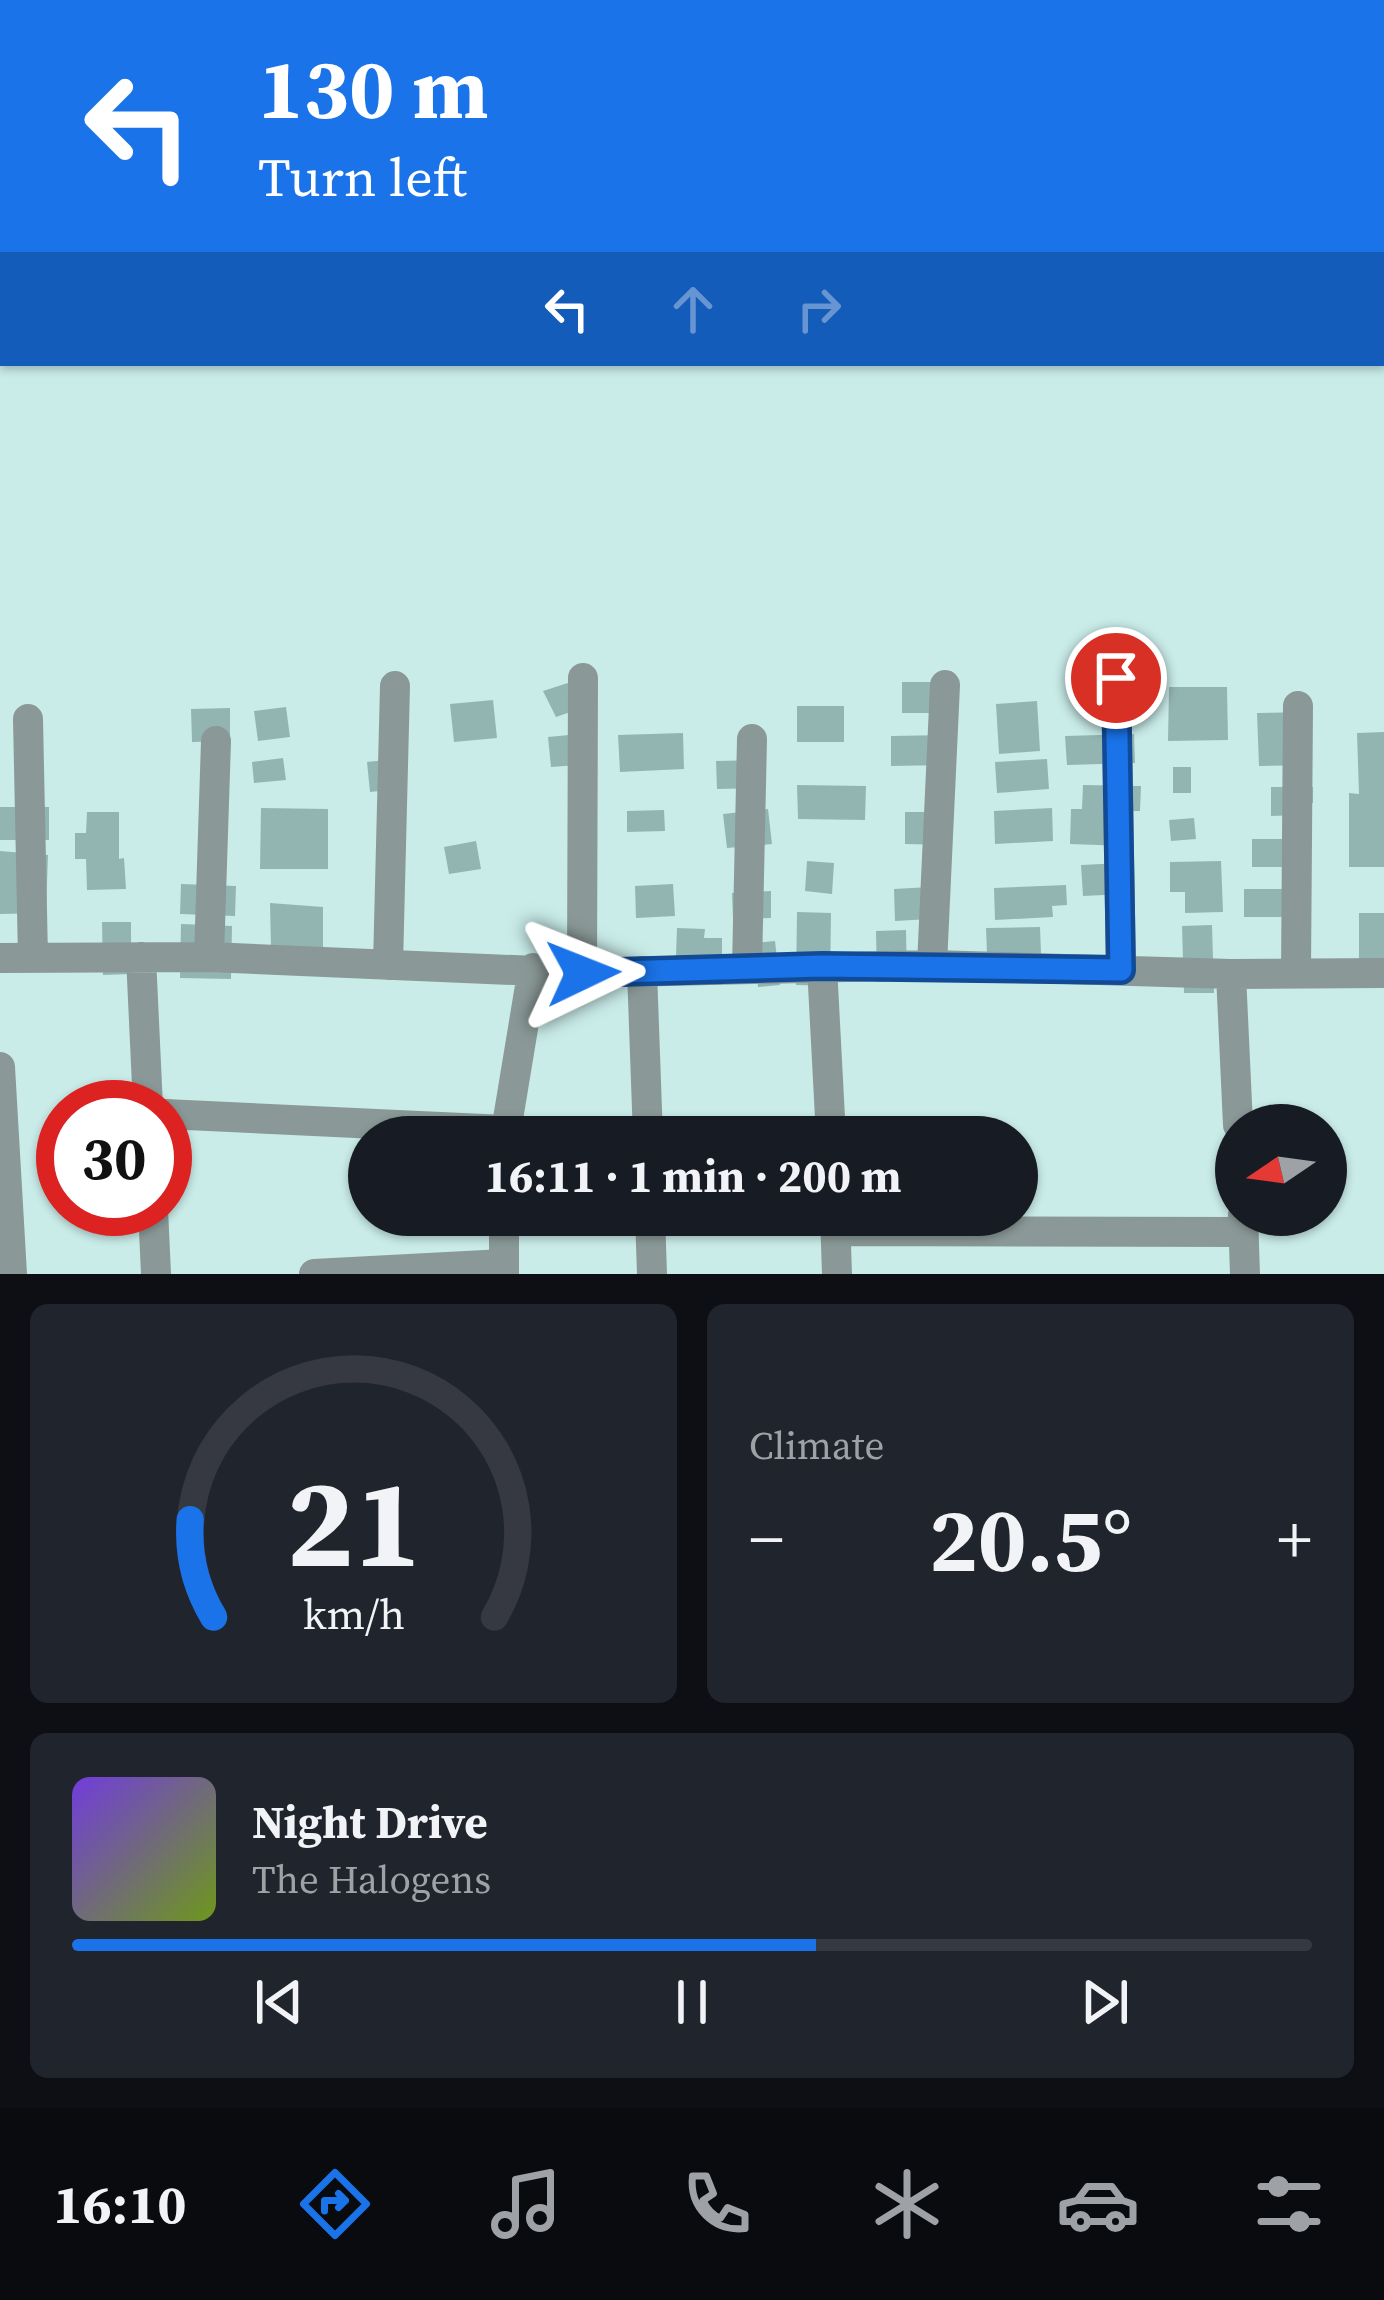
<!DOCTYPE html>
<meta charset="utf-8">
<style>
body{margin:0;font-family:"Source Serif 4",serif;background:#20242c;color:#f1f3f6;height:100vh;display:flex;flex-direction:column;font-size:45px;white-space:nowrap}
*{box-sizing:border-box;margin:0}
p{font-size:39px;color:#9ea1a6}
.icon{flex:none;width:66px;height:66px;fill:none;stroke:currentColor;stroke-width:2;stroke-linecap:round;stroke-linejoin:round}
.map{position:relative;height:1274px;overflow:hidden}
.panel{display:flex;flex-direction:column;gap:30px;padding:30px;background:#0d0f14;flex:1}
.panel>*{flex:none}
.top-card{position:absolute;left:0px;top:0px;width:1386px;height:366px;box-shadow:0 3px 9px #0004;background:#1a73e8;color:#fff;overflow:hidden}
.needle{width:78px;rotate:257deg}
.controls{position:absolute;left:1215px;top:1104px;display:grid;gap:24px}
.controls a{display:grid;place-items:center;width:132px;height:132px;border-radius:50%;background:#171b24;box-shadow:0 3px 9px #0004;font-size:60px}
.speed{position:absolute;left:36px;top:1080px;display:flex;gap:24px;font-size:60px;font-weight:700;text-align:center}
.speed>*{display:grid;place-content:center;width:156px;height:156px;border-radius:50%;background:#171b24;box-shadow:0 3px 9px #0004;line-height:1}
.speed .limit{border:18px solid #d22;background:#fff;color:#111}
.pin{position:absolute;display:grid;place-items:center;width:102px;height:102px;color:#fff;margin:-51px;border:6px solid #fff;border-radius:50%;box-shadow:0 3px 12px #0007}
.me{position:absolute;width:132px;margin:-66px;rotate:88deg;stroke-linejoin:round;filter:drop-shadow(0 0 9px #0008)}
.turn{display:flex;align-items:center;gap:42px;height:252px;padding:0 60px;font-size:54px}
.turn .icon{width:156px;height:156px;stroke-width:2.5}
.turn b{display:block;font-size:84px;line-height:102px}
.lanes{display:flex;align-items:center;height:114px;padding:0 60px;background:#0003;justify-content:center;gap:60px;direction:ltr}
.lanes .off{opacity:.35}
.big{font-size:90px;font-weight:700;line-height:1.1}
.panel .card{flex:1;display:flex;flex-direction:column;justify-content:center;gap:18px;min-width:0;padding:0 42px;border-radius:18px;background:#20242c}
.panel .dial{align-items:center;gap:0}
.dial svg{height:312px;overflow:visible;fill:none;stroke:#363941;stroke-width:7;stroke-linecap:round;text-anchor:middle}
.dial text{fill:#f1f3f6;stroke:none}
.song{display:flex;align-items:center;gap:36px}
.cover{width:144px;height:144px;border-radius:18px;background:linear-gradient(135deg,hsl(260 70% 55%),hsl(80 70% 35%))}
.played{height:12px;border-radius:6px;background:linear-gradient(90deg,#1a73e8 60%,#363941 60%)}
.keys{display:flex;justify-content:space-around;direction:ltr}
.heat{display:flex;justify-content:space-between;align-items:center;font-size:66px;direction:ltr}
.panel .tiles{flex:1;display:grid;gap:30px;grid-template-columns:1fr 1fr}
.card:last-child{grid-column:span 2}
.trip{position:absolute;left:348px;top:1116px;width:690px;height:120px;border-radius:60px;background:#171b24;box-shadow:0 3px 9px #0004;font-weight:700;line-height:120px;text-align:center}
.tabs{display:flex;height:192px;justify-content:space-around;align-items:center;background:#090b0e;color:#9ea1a6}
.tabs .icon{width:84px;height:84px}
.tabs .current{color:#1a73e8}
.tabs b{font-size:54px;color:#f1f3f6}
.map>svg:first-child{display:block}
.building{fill:#93b5b2}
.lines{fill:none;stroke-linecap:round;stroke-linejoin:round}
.minor{stroke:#8a9997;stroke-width:30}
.route-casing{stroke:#114b97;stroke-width:30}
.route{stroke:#1a73e8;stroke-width:21}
</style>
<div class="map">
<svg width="1384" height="1274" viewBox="0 0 1384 1274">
<rect width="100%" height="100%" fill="#c9ece9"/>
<path class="building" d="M574,681L582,708L556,717L543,691Z
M902,682H937V713H902Z
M1169,687H1227L1228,740L1168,741Z
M493,700L497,738L454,742L450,704Z
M1037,701L1040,751L999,754L996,704Z
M797,706H844V742H797Z
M286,707L290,737L258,741L254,711Z
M230,708V741L192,742L191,709Z
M1311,712V765L1259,766L1257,713Z
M1384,732V867H1349V793L1359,794L1357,733Z
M589,733L592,764L551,767L548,737Z
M683,733L684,769L620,772L618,735Z
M1134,734L1135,763L1067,765L1065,736Z
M946,735V765L891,766V736Z
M283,758L286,780L254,783L252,762Z
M395,759L399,789L370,792L367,762Z
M1047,759L1049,789L997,793L995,762Z
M763,760V788L717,789L716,761Z
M1173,767H1191V793H1173Z
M797,785L866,786L865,820L798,819Z
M1083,785L1141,786L1140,811H1127L1126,846L1070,844L1071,809H1082Z
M1271,787H1313V803L1302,804V815L1271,816Z
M0,807H49V840H0Z
M261,808L328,809V869H260Z
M1052,808L1053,841L995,844L994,811Z
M768,809L772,844L727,848L723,814Z
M664,810L665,831L627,832V811Z
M87,812H119V859L124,858L126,889L87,890L86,859H75V833H86Z
M905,812H951V845L905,844Z
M1194,818L1196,839L1171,841L1169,820Z
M1252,839H1311V867H1252Z
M476,841L481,869L449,874L444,847Z
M0,851L48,855L46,913L0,914Z
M807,861L834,863L832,894L805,891Z
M1221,861L1223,912L1185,913V892H1170V862Z
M1122,863L1125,894L1083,896L1081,865Z
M181,884L236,886L235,916L180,914Z
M673,884L675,916L636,918L635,886Z
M1066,885L1067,905L1052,906L1053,917L995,920L994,888Z
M948,886L949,918L895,921L894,889Z
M1244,889H1310V917H1244Z
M771,891V918L733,919L732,893Z
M270,903L323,907V949L271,947Z
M797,912L831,913L830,986L796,985Z
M1359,913H1384V985H1359Z
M102,922H131V974L103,975Z
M181,924L232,926L231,979L180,978Z
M1212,925L1214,993H1184L1182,926Z
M1040,927L1042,979L988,980L986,928Z
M677,928L705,929L704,938H722V985H675Z
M906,930L907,981L877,982L876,931Z
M775,941L780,985L758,987L753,943Z"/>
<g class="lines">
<path class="minor" d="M1116,678L1121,970
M28,719L33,958
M141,957L148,1107
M209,957L216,741
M0,958L209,957L582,973L932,965L1231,974L1384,973
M388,965L395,686
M932,965L945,685
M822,966L831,1137
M747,968L752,739
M642,971L648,1137
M1296,972L1298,706
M582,973L583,678
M1231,974L1238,1125
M0,1067L12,1274
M165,1114L505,1130
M505,1137L533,968
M153,1209L156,1274
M650,1215L652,1274
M835,1215L837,1274
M1243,1215L1245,1274
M836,1231L1243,1232
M314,1274L504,1264
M504,1274V1215"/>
</g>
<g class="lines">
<g class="route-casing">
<path id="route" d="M583,973L822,966L1121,970L1116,678"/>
</g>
<use href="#route" class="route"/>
</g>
</svg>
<div class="controls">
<a><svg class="needle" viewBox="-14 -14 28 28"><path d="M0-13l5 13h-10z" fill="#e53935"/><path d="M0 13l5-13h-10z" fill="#9ea1a6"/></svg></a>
</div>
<div class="speed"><div class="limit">30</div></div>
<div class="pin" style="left:1116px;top:678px;background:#d93025"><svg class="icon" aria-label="arrive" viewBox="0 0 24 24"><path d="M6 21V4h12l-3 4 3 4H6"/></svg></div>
<svg class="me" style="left:583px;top:973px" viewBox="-20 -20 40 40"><path d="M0-17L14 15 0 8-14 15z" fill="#1a73e8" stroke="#fff" stroke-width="4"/></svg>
<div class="trip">16:11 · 1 min · 200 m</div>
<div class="top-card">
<div class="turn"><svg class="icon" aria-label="left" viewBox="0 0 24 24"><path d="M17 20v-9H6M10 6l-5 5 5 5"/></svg><div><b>130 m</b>Turn left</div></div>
<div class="lanes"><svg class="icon" aria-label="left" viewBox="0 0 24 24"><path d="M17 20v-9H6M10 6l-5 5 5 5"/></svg><svg class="icon off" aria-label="ahead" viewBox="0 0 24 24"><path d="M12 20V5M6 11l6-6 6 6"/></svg><svg class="icon off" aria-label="right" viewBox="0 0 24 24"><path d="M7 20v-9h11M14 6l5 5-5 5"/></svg></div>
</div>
</div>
<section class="panel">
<div class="tiles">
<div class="card dial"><svg viewBox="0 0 100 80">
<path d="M14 69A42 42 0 1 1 86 69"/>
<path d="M14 69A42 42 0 0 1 8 44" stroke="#1a73e8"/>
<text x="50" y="56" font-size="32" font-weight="700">21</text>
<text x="50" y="72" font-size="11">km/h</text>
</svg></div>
<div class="card"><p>Climate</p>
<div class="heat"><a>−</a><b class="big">20.5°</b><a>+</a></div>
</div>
<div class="card">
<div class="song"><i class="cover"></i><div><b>Night Drive</b><p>The Halogens</p></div></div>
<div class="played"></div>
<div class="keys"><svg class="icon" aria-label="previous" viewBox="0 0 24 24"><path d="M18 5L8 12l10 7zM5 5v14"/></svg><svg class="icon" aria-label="pause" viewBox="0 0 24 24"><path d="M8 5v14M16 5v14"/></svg><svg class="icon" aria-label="next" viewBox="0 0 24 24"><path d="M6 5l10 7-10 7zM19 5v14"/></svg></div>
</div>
</div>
</section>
<nav class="tabs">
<b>16:10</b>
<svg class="icon current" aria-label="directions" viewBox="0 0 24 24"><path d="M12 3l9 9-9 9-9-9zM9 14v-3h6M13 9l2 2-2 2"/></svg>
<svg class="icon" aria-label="music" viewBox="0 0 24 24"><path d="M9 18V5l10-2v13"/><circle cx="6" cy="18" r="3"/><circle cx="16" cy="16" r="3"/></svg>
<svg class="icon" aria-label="phone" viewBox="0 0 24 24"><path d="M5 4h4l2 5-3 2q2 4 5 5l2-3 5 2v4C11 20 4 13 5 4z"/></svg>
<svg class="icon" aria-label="climate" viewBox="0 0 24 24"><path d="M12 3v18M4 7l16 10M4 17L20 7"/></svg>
<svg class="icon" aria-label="car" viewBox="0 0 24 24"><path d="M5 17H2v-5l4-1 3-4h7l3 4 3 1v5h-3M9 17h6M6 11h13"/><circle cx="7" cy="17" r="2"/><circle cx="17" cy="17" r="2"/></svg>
<svg class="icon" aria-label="filters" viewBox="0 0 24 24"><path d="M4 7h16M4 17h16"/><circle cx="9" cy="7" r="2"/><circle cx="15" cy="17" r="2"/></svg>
</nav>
